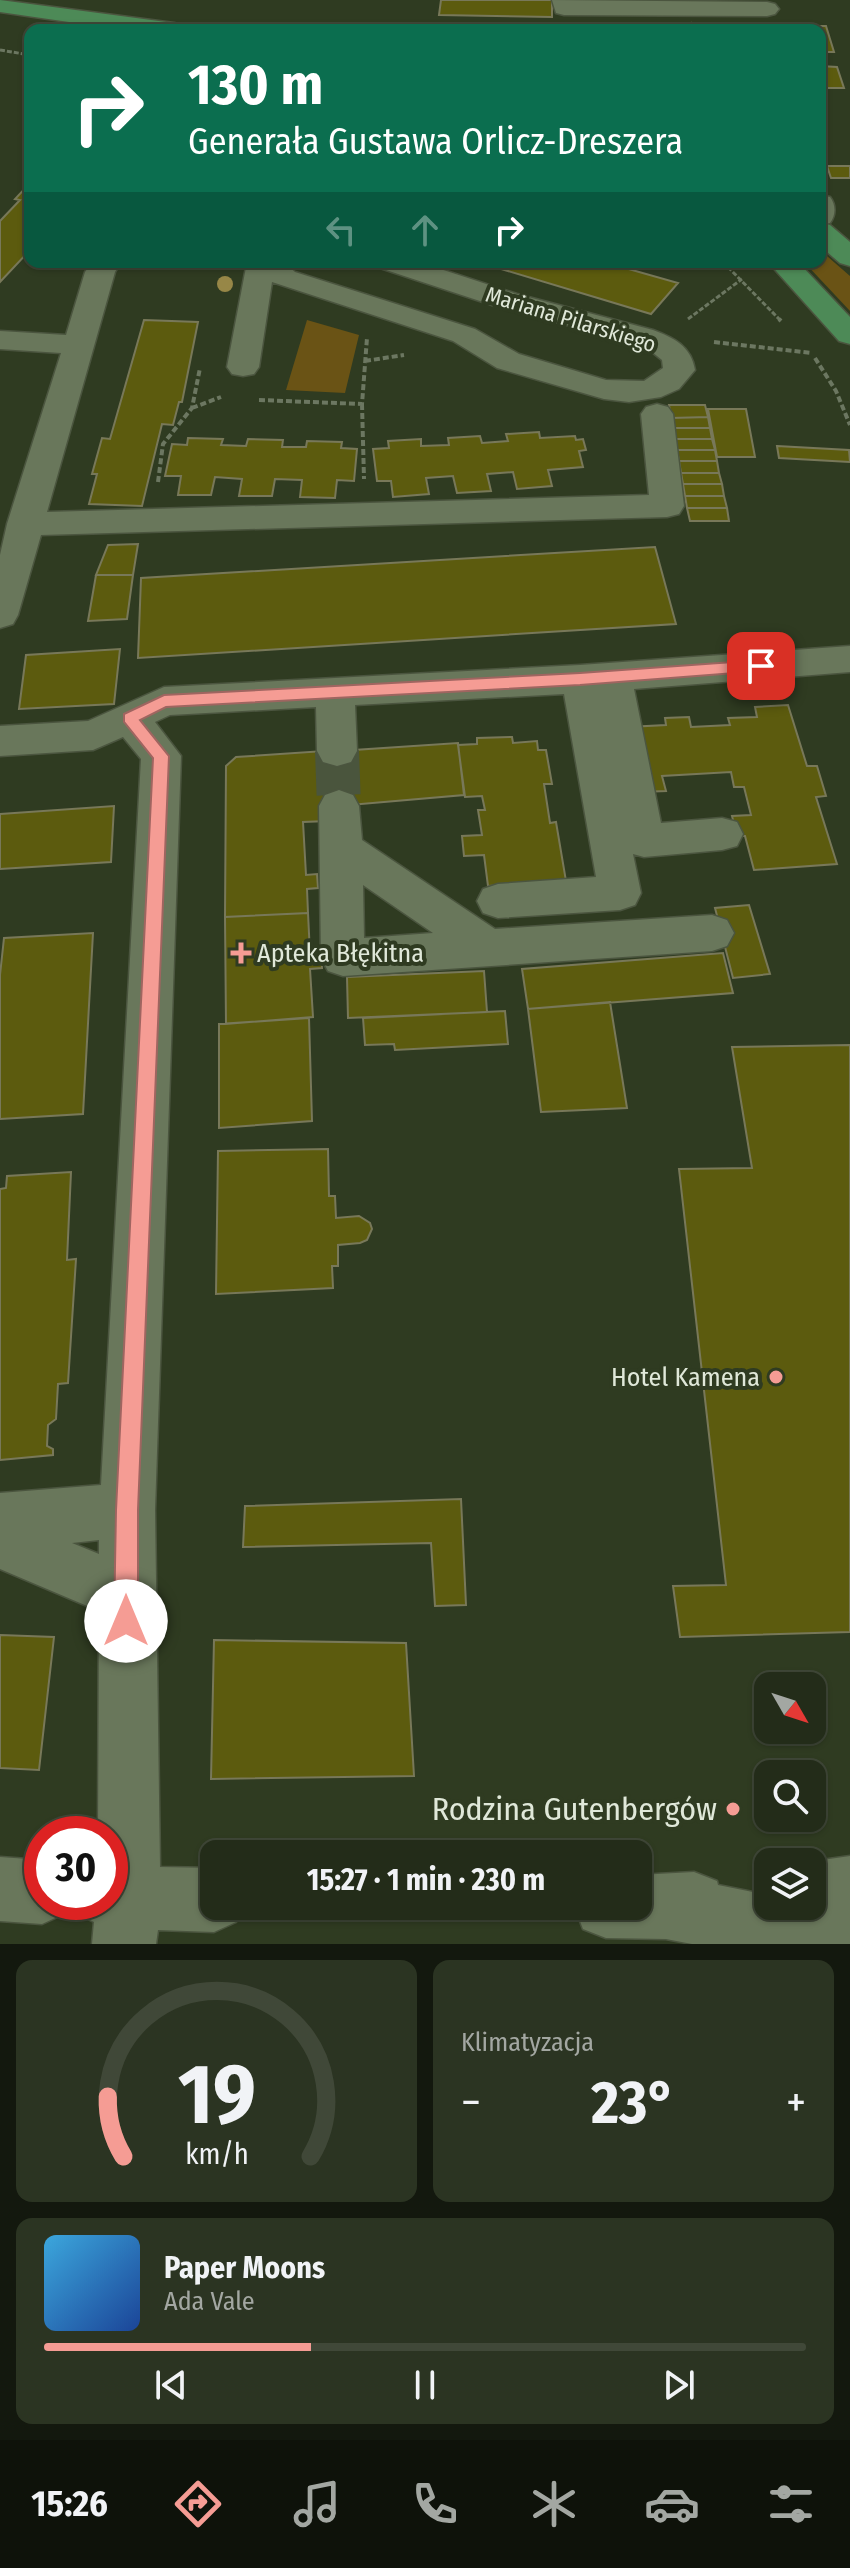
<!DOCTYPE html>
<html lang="pl">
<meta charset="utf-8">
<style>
body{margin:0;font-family:"Fira Sans Condensed",sans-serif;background:#2b3422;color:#f1f3f6;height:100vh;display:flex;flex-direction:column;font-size:30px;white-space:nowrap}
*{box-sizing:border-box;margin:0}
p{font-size:26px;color:#a3a7a2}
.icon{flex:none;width:44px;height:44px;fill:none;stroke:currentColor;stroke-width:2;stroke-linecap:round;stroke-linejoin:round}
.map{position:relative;height:1944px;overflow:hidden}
.details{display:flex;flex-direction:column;gap:16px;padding:16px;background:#13180e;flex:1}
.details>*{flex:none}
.banner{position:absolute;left:24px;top:24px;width:802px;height:244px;border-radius:16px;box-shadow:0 2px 6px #0004,0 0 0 2px #404838;background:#0b6e4f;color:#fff;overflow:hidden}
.needle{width:52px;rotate:129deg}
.tools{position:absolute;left:754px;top:1672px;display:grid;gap:16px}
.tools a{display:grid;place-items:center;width:72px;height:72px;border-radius:16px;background:#232c19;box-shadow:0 2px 6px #0004,0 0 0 2px #404838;font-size:40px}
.speed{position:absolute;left:24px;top:1816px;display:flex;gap:16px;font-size:40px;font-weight:700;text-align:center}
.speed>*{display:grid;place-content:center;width:104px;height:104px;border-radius:50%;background:#232c19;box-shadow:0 2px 6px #0004,0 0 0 2px #404838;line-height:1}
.speed .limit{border:12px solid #d22;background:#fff;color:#111}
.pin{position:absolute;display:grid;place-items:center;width:68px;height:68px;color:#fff;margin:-34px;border-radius:16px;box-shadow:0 4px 12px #0006}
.me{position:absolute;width:88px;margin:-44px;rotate:0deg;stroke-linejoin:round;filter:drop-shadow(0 0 6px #0008)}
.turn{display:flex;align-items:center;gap:28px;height:168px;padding:0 32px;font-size:36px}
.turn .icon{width:104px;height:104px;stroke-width:2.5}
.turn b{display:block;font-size:56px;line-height:68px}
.lanes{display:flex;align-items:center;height:76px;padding:0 32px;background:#0003;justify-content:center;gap:40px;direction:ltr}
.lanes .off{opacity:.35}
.big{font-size:60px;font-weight:700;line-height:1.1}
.details .tile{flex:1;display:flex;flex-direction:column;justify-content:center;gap:12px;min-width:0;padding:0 28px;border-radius:16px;background:#2b3422}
.details .dial{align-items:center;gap:0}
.dial svg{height:208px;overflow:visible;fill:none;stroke:#404838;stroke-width:7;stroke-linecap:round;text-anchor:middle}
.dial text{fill:#f1f3f6;stroke:none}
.song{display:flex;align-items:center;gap:24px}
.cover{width:96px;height:96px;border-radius:12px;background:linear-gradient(135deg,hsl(200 70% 55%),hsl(220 70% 35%))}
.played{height:8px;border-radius:4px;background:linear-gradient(90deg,#f59c94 35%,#404838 35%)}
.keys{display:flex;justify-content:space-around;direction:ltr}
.heat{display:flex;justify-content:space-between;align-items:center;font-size:44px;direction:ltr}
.details .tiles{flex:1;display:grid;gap:16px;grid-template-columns:1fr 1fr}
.tile:last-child{grid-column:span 2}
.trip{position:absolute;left:200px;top:1840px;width:452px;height:80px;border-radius:16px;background:#232c19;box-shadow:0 2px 6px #0004,0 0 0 2px #404838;font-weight:700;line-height:80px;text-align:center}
.tabs{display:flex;height:128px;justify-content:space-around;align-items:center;background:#0e120a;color:#a3a7a2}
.tabs .icon{width:56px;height:56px}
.tabs .active{color:#f59c94}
.tabs b{font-size:36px;color:#f1f3f6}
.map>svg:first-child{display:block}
.green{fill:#6a5315}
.building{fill:#5c5b0e;stroke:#787859;stroke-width:2}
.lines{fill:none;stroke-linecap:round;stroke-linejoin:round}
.minor-tunnel{stroke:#4a553d;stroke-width:44;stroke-dasharray:44 22;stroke-linecap:butt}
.minor-casing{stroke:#4b553f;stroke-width:3}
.major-casing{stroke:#4b553f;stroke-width:3}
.path-far1{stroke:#6c7761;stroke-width:3;stroke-dasharray:5 2;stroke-linecap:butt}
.path{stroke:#6c7761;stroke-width:4;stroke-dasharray:6 3;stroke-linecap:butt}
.minor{fill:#69775b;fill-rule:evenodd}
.major{fill:#4d8a57;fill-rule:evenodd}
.tree{fill:#978747}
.route{fill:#f59c94;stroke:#9f6560;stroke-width:2}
.poi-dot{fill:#f59c94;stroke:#2f3b21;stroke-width:3}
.labels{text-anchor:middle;stroke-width:8;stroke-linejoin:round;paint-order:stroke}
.far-street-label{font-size:22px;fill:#e0e8d9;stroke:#2f3b21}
.poi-label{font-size:26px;fill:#e0e8d9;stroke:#2f3b21;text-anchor:start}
.near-poi-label{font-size:32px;fill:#e0e8d9;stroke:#2f3b21;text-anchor:end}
</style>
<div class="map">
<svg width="850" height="1944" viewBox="0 0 850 1944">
<rect width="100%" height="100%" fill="#2f3b21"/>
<path class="green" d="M820,250L850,276V311L804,262H820Z
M307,320L359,335L345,393L286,390Z"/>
<path class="building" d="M441,0H552V17L439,15Z
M691,23L692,30H651V29Z
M794,26H826L834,52H820V30H795Z
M820,66L837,67L844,88H820Z
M827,166H850V178H831Z
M30,183V250L0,282V221L20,200L15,199Z
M478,262H604L678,283L651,314Z
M144,320L198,322L182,402H179L173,425L162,424L142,506L89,504L97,474H92L102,438L110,439Z
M669,405H705L708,417L671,418Z
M708,409H746L755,457H717Z
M708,417L710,428H673L671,418Z
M673,428H710L712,439H675Z
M539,432L540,438L575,436L576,440L583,439L586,450L579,451L583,467L548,470L552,486L517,489L513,472L487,474L491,491L457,493L453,476L426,478L429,494L393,497L391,481H377L373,449L389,448L388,441L421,439V446L449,445L448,438L480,436L482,443L508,441L506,434Z
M188,438L223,439L221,445L246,446L248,439L283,440L282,447H306L307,441L342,442L341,448L357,449L354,481L337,480L335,498L300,497L302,480L275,479L272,496H239L242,479L215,477L211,495H178L181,476H165L172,444L187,445Z
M675,439H712L715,450H677Z
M777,446L849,450L850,462L779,458Z
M677,450H715L717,461H679Z
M679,461H717L719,473H681Z
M681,473H719L722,484H683Z
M683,484H722L724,496H685Z
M685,496H724L727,508H687Z
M687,508H727L729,521H690Z
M138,544L133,575H96L108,545Z
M655,547L676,624L138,658L141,578Z
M96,575H133L127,619L88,621Z
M120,649L114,704L19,709L26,655Z
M788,705L807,766H817L826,796L816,797L837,864L754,870L745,836H737L732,816L751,815L744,787H734L731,772L662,776L666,791L641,792L628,727L666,725L665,718L689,717L691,727L730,725L728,718L757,717L755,707Z
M512,737L513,743L537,741L538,750H546L552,784H544L550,823L556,822L566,881L488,886L484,855L464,856L462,836L482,835L478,810H485L482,796L465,797L458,745L477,744V738Z
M458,743L464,795L327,807L324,752Z
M324,751L328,821L303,822L306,875L317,874L318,888L307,889L308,913L225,917L226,766L236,757Z
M114,806L111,862L0,869V814Z
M749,905L770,974L733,978L715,908Z
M308,913L310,954L321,953L322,968L310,969L313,1017L226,1024L225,917Z
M93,933L83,1114L0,1119V975L4,938Z
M723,953L733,993L528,1009L522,969Z
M484,971L487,1012L348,1018L347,977Z
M610,1002L627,1108L541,1112L528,1009Z
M505,1011L508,1044L395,1050L394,1044L365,1045L363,1018Z
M309,1018L312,1121L219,1128V1024Z
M850,1045V1632L680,1637L673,1586L726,1585L679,1169L752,1168L732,1047Z
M328,1149L329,1196H335L336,1218L359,1216L370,1223L372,1229L367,1240L360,1243L338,1245V1266H332L333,1288L216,1294L218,1151Z
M71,1172L67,1260L76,1259L68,1383L58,1384L56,1419L48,1425L47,1446L53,1449V1455L0,1460V1189L6,1188L7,1176Z
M461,1499L466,1605L435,1606L431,1543L243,1547L245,1506Z
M0,1635L54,1637L39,1770L0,1768Z
M214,1640L406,1643L414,1776L211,1779Z"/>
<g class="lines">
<path class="minor-tunnel" d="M337,751L339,806"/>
<g class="minor-casing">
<path id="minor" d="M552,0L767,2L775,4L779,9L775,14L767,16L564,15L556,13Z
M820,195L830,197C836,205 836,215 830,223L820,225Z
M92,262H121L115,272L47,512L649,495L641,414L646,407L657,404L668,407L673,414L684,506L679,514L667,517L41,535L18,615L13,624L0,628V555L7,524L61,353L0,349V331L66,335L85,272Z
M247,262H284L295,272L475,329L519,354L606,380L644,381L663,368L662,360L652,352L631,342L495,306L380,268L376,262H419L517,294L653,330C674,338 691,346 695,370L679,389L661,397L629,402L604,399L497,368L453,341L272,282L259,367L254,374L243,376L232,374L227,367Z
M850,646V672L634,689L661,823L722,818L737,822L743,834L737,846L722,850L644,857L633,854L641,893L635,905L620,910L498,918L483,913L477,901L483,889L498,884L596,877L564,694L355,705L357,751L351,762L337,766L323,762L317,751L316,707L170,715L155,722L181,756L155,1510L160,1867L214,1868V1906H243L236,1922L214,1932L158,1930L156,1944H92L94,1922L88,1919L80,1902H110V1834H98L99,1611L0,1569V1493L101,1485L141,759L123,737L93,750L0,756V726L88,721L164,687L580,665ZM99,1540V1554L72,1543Z
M339,790L353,795L359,806L362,840L495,929L712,915L727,920L734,933L727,946L712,951L343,976L328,971L321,958L319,806L325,795ZM363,885L433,933L364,938Z
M850,1856V1944H692L666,1939L606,1938L583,1929L574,1906H638V1875L694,1872L717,1881L718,1885L768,1895V1906H812V1862H808Z
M0,1857L42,1860V1902H70L64,1914L42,1924L0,1921Z"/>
</g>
<g class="major-casing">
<path id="major" d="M0,0L174,23L183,25L186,30H124L0,12Z
M820,222L830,225L850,242V266L840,263L820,246Z
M768,262H798L850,317V344L839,341Z"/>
</g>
<path class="path-far1" d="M0,50L30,55
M723,262L781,321
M688,319L742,279"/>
<path class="path" d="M779,319L781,321
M714,342L812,353
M815,358L836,391L850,425
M365,361L404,355
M259,400L362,404L367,338
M362,404L364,479
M192,408L221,397
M158,482L163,444L192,408L200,368"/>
<use href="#minor" class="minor"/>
<use href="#major" class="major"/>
</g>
<circle class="tree" cx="225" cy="284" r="8"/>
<path class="route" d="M761,660L769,666L761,671L580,685L166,707L140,720L169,756L138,1510V1621L134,1630L126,1633L117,1630L114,1621L116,1510L153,758L124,722V714L164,695L580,673Z"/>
<g class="poi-dot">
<path d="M237 941h8v8h8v8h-8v8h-8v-8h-8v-8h8z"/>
<circle cx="776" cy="1377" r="8"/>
<circle cx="733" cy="1809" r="8"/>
</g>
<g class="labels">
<g class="far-street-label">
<text transform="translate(571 319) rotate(17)" y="8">Mariana Pilarskiego</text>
</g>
<g class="poi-label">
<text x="257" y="962">Apteka Błękitna</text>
<text x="760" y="1386" text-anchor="end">Hotel Kamena</text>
</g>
<g class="near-poi-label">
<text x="717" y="1820">Rodzina Gutenbergów</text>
</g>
</g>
</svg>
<div class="tools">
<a><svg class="needle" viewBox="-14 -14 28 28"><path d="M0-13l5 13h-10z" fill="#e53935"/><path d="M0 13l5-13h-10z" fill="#a3a7a2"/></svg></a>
<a><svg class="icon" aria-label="search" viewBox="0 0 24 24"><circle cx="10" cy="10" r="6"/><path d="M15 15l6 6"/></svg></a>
<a><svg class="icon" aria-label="layers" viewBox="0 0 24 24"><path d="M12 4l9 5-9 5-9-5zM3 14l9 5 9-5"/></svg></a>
</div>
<div class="speed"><div class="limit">30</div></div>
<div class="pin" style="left:761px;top:666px;background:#d93025"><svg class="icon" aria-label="arrive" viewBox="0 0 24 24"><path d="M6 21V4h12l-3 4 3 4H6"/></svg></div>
<svg class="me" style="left:126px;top:1621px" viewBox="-20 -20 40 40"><circle r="19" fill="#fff"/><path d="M0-13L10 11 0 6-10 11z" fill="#f59c94"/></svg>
<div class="trip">15:27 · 1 min · 230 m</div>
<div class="banner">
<div class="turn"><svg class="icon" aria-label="right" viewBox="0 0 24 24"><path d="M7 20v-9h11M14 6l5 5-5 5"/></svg><div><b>130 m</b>Generała Gustawa Orlicz-Dreszera</div></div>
<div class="lanes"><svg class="icon off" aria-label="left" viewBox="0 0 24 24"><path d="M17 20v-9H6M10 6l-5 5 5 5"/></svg><svg class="icon off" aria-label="ahead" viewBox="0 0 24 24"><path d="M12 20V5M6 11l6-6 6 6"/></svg><svg class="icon" aria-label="right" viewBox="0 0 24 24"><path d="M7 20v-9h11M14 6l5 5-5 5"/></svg></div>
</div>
</div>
<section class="details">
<div class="tiles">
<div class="tile dial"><svg viewBox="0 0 100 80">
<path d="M14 69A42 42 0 1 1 86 69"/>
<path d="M14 69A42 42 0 0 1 8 46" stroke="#f59c94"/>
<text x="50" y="56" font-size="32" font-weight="700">19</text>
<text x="50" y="72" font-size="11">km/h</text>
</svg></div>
<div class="tile"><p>Klimatyzacja</p>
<div class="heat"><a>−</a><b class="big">23°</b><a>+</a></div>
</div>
<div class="tile">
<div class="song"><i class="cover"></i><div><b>Paper Moons</b><p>Ada Vale</p></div></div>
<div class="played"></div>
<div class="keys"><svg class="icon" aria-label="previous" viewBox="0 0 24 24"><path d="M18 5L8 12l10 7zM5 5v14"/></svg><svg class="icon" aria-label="pause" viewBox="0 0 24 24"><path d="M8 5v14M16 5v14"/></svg><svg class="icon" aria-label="next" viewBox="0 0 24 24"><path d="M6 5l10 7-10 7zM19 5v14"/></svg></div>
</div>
</div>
</section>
<nav class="tabs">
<b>15:26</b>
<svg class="icon active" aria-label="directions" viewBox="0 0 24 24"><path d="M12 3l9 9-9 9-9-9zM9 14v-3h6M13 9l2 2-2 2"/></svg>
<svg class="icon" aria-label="music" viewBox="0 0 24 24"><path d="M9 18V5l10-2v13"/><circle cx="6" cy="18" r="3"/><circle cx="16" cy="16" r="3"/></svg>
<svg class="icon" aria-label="phone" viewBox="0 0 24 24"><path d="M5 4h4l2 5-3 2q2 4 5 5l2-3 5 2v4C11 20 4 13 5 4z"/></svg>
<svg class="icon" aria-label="climate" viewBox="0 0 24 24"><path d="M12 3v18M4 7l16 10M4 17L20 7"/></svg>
<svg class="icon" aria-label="car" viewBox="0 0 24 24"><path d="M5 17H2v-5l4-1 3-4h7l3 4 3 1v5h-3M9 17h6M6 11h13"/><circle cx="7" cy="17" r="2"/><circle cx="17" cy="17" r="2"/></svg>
<svg class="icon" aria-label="filters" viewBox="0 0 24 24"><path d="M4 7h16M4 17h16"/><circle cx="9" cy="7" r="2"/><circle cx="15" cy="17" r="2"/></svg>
</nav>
